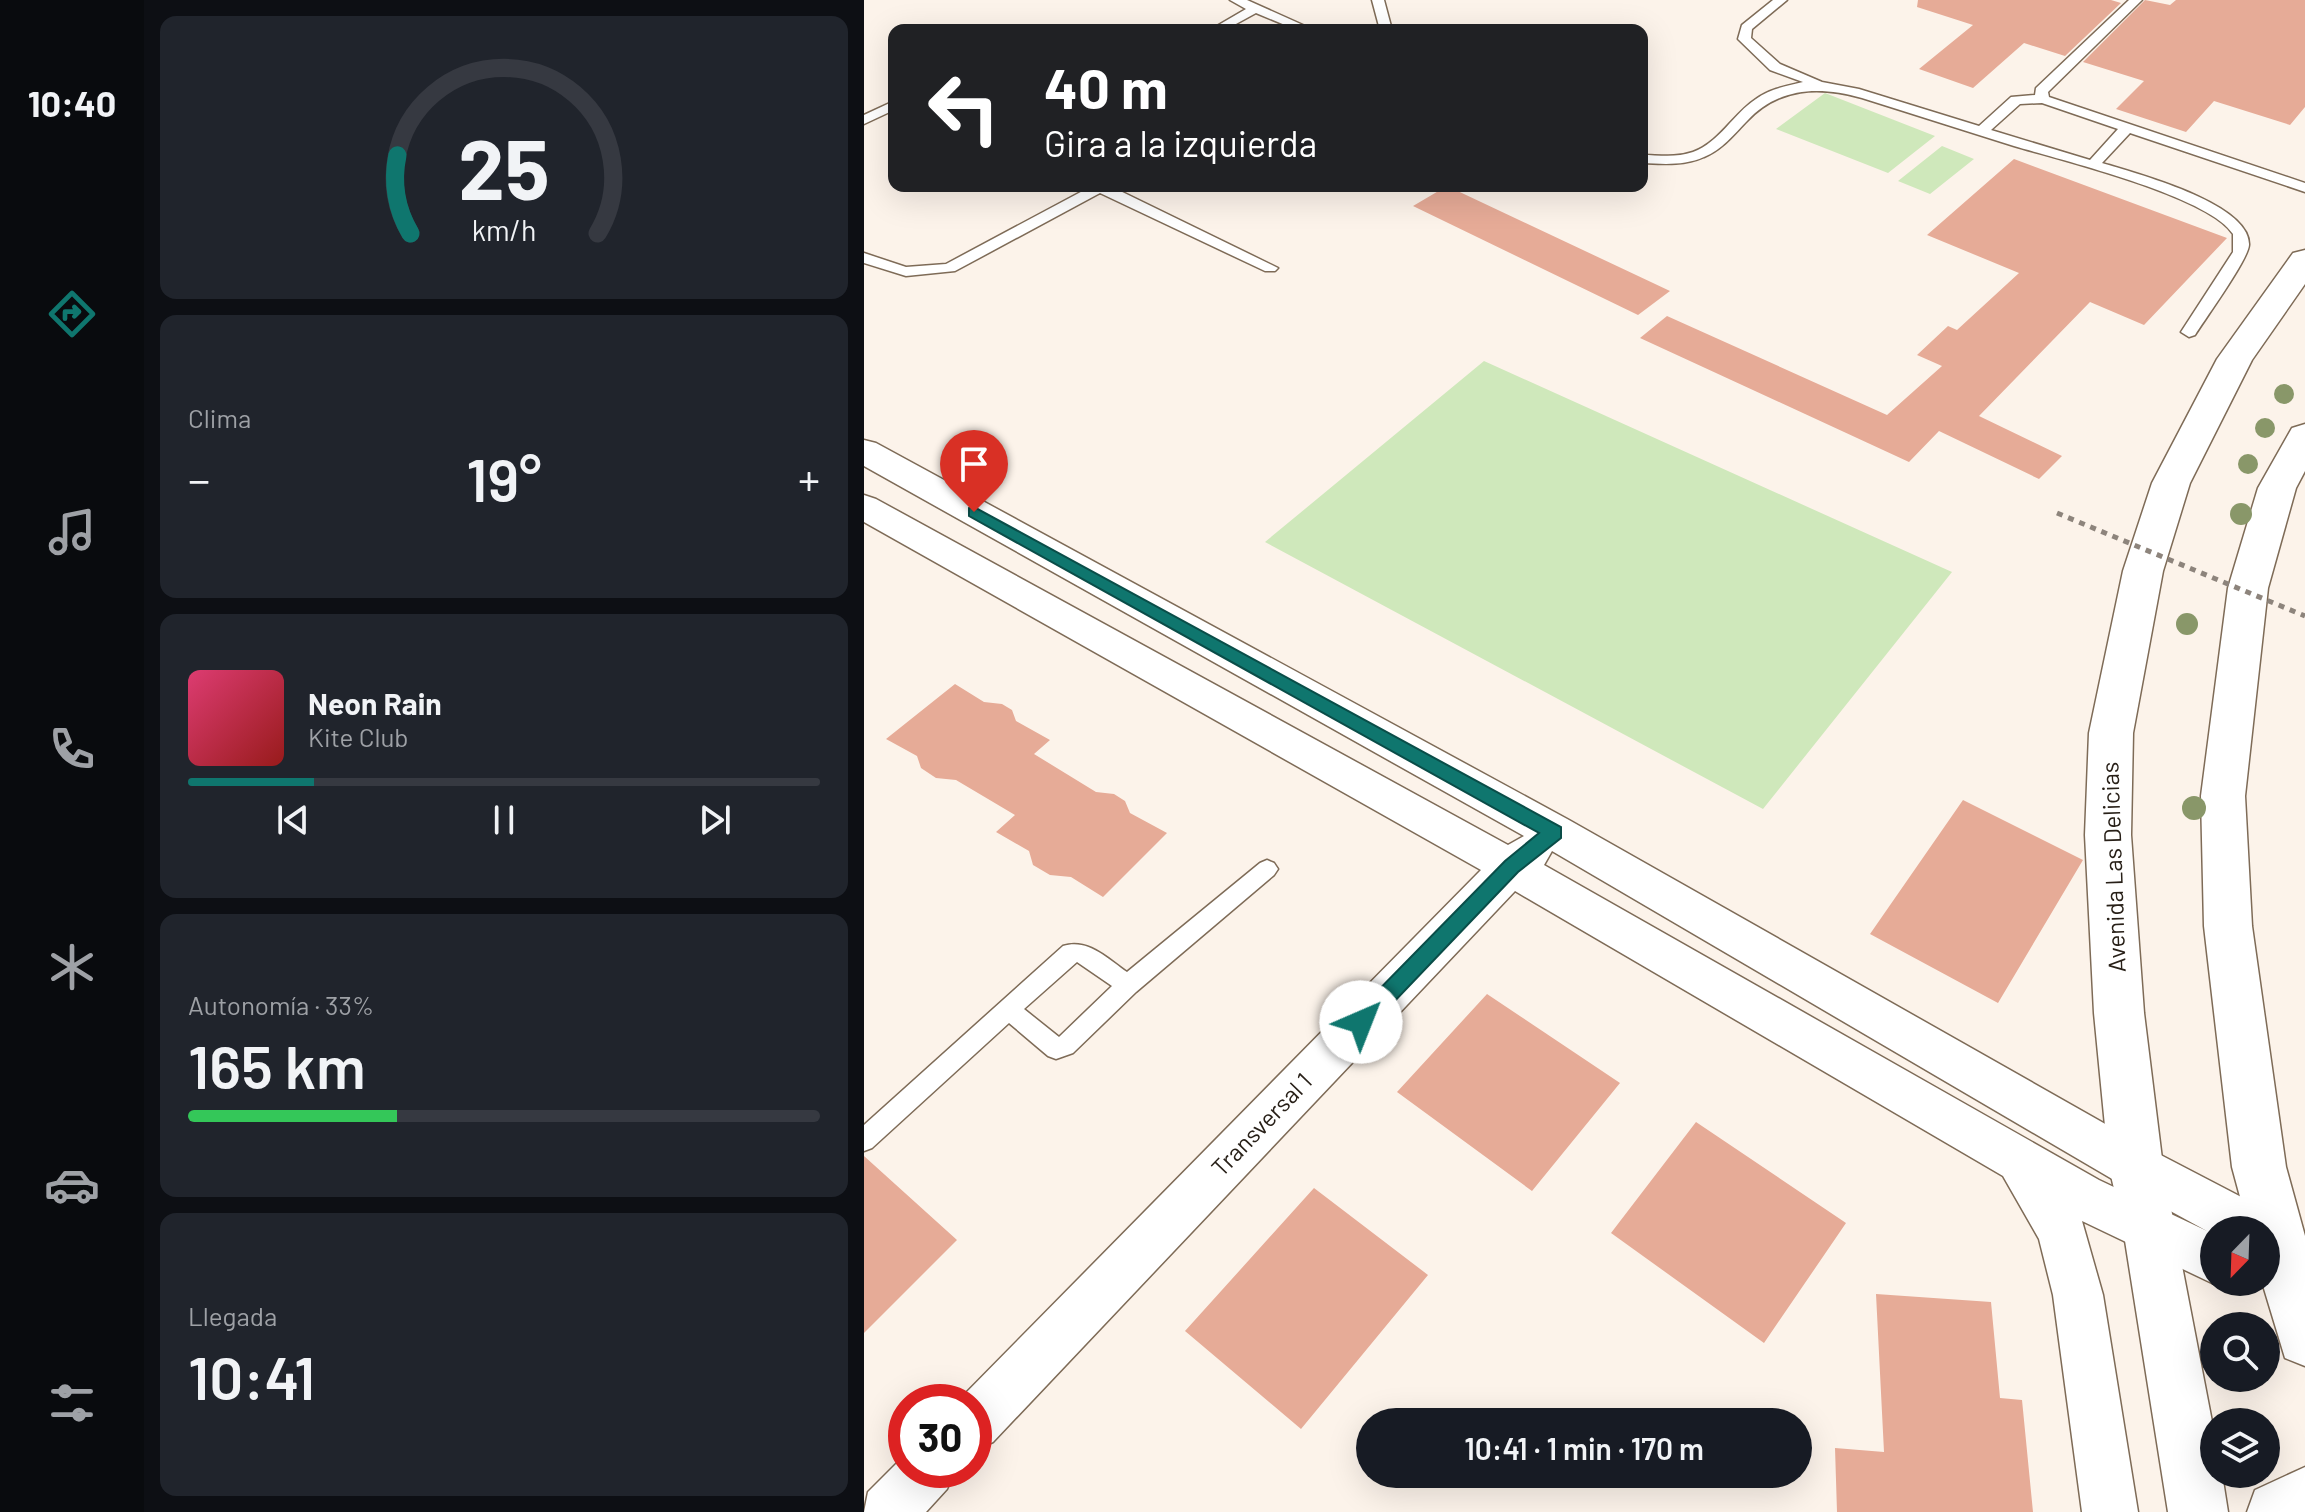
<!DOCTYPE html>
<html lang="es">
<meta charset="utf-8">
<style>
body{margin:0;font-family:Barlow,sans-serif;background:#20242c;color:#f1f3f6;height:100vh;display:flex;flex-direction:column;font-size:30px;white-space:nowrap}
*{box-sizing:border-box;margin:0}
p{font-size:26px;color:#9ea1a6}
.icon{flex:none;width:44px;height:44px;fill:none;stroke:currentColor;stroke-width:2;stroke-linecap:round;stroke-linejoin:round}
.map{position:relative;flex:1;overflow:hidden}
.sheet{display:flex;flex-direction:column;gap:16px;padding:16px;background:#0d0f14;width:720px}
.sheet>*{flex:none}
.hud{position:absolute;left:24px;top:24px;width:760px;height:168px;border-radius:16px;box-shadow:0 8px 32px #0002;background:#202124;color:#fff;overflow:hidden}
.needle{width:52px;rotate:203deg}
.buttons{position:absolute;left:1336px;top:1216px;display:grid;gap:16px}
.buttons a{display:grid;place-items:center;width:80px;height:80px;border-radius:50%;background:#171b24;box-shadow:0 8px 32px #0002;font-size:40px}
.speed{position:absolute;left:24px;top:1384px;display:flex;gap:16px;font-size:40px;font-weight:700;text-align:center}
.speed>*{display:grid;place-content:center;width:104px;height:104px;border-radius:50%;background:#171b24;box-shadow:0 8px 32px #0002;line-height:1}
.speed .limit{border:12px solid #d22;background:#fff;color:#111}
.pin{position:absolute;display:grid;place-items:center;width:68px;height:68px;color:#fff;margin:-82px -34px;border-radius:50% 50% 50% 0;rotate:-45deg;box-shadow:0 0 8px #0007}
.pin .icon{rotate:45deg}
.me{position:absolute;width:88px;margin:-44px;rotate:44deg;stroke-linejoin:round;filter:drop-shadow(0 0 6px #0008)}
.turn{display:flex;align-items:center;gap:28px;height:168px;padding:0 24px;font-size:36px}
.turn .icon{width:104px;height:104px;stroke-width:2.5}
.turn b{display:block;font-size:56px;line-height:68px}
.big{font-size:60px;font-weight:600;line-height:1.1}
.sheet .card{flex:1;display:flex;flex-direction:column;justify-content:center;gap:12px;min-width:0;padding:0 28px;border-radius:16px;background:#20242c}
.sheet .dial{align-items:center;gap:0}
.dial svg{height:208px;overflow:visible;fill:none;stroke:#363941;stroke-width:7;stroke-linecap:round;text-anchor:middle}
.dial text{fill:#f1f3f6;stroke:none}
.song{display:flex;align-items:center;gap:24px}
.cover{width:96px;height:96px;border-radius:12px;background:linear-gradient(135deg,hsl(340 70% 55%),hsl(0 70% 35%))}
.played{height:8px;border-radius:4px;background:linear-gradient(90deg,#0f766e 20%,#363941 20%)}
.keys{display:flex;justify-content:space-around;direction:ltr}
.heat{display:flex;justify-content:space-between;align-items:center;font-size:44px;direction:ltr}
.charge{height:12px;border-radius:6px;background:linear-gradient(90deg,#34c759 33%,#363941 0)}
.trip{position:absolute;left:492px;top:1408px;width:456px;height:80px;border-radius:40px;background:#171b24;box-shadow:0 8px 32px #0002;font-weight:600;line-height:80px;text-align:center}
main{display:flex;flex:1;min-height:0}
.menu{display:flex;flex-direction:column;width:144px;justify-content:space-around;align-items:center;background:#090b0e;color:#9ea1a6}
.menu .icon{width:56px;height:56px}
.menu .current{color:#0f766e}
.menu b{font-size:36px;color:#f1f3f6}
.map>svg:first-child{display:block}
.green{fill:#cfe8bb}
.building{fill:#e6ab97}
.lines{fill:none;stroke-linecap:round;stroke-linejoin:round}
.service-casing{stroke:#7e6b57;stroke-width:3}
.minor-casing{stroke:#7e6b57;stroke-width:3}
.primary-casing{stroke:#7e6b57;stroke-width:3}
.service{fill:#fff;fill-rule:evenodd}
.minor{fill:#fff;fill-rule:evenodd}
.primary{fill:#fff;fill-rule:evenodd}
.path-bridge{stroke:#8d847c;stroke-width:5;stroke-dasharray:6 6;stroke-linecap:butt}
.tree{fill:#899769}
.route{fill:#0f766e;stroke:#0a4d48;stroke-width:2}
.labels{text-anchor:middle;stroke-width:7;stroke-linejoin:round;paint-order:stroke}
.street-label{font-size:24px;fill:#282018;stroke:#fff}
</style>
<main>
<nav class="menu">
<b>10:40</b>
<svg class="icon current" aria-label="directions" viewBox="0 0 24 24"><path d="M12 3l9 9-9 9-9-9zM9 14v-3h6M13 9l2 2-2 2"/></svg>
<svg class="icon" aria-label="music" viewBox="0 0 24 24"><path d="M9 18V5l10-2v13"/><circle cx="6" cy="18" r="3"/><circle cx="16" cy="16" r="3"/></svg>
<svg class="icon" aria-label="phone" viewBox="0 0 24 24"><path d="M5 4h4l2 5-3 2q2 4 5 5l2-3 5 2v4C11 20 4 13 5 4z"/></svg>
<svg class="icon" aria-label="climate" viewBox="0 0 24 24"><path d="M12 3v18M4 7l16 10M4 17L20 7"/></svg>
<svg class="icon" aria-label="car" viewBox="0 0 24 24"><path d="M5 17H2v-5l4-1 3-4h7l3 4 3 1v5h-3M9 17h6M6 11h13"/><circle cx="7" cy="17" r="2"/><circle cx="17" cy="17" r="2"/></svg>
<svg class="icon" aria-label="filters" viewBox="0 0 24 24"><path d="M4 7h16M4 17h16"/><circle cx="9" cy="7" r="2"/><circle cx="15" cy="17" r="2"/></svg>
</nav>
<section class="sheet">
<div class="card dial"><svg viewBox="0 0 100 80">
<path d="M14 69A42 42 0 1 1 86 69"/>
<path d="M14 69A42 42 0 0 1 9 39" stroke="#0f766e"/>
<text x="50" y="56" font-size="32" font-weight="700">25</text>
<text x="50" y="72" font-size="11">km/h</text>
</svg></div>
<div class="card"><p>Clima</p>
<div class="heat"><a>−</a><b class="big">19°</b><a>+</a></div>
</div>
<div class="card">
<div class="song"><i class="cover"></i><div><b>Neon Rain</b><p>Kite Club</p></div></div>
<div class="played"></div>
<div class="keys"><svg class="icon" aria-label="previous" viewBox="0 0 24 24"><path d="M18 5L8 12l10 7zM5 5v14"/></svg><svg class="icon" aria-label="pause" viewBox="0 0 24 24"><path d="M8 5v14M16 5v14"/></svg><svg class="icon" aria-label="next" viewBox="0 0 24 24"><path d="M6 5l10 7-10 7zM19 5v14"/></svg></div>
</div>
<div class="card"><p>Autonomía · 33%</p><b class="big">165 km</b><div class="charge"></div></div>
<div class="card"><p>Llegada</p><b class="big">10:41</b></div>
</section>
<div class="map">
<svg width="1441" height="1512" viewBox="0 0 1441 1512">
<rect width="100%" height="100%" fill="#fcf3ea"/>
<path class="green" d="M961,93L1071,136L1024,173L912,129Z
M1078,146L1110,159L1066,194L1034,181Z
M620,361L1088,572L899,809L401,542Z"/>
<path class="building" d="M1054,0H1247L1257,3L1201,56L1160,43L1109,88L1055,69L1109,25L1053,7Z
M1281,0L1306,5L1312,0H1441V107L1426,125L1350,101L1322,132L1252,109L1280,81L1219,62Z
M1150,159L1363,238L1280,325L1226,302L1115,416L1198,456L1175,479L1075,431L1045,462L776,338L803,316L1023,415L1078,366L1053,355L1084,326L1093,330L1155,273L1063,235Z
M583,186L806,291L774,315L549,206Z
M91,684L120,702L138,704L148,710L152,721L186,740L170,754L232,792L250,794L261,801L266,813L303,833L239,897L207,877L186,875L169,865L165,851L132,832L151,815L92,780L72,778L57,768L53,756L22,739Z
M1099,800L1219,860L1134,1003L1006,934Z
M623,994L756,1083L668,1191L533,1092Z
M832,1122L982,1223L900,1343L747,1233Z
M0,1156L93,1240L0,1333Z
M450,1188L564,1275L437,1429L321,1331Z
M1012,1294L1127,1302L1136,1398L1158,1400L1169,1512H973L971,1448L1020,1452Z"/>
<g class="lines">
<g class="service-casing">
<path id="service" d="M366,0H383L450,30H433L392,13L361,30H346L382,9Z
M508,0H520L528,30H516Z
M909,0H923L888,29L887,38L916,64L958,82L995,89L1115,126L1147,97L1171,95L1172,88L1265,0H1278L1184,92L1185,97L1441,183V192L1266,133L1238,163C1270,173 1387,203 1385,245C1384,260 1341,319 1331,335L1325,337L1317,332L1369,252V234C1345,196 1197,160 1150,146C1099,130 1049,114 998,98C955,86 915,87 883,121C870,134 858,150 840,157C820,166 799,164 778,163V155C795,155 812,158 829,152C856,142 869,114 892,99C906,89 922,86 939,82L906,70L874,39L878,25ZM1178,103L1254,129L1226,160L1127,130L1156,104Z
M30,101V110L0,124V115Z
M228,186H246L414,268L411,271H401L236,193L91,271L42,276L0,263V253L42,267L82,264Z
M403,860L410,863L414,869L410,875L272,992L209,1053L192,1059L184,1056L145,1023L8,1148L0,1151V1125L199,946C224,938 244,959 263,972L396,863ZM213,962L248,986L195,1037L160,1009Z"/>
</g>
<g class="minor-casing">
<path id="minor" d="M0,440L12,443L705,820L1289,1151L1408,1213L1415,1230L1408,1247L1402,1249V1230H1350V1282H1356L1350,1284L1218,1221L1239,1295L1274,1512H1218L1189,1295L1175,1239L1139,1176L651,891L129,1442L110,1450V1402H93L617,870L0,522V495L12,499L644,845L660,836L0,466ZM688,851L1255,1183L1343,1231L1235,1180L680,865Z
M42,1454V1470H91L83,1489L62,1512H0L4,1492Z"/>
</g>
<g class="primary-casing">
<path id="primary" d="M1441,250V284L1388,360L1326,483L1299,571L1269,733L1267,835L1280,1013L1299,1167L1350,1432V1474H1358L1364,1512H1304L1259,1228L1245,1167L1230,1013L1221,835L1225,733L1259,571L1288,483L1353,359L1429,253Z
M1441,424V471L1432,488L1404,588L1381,796L1388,926L1422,1167L1441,1236V1366L1421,1358L1398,1282H1402V1230H1385L1368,1167L1340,926L1337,796L1364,588L1394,488L1428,428Z
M1441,1467V1512H1383L1391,1490Z"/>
</g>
<use href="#service" class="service"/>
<use href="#minor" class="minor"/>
<use href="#primary" class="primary"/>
<path class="path-bridge" d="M1193,513L1441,616"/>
</g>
<g class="tree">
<circle cx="1420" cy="394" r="10"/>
<circle cx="1401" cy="428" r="10"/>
<circle cx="1384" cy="464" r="10"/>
<circle cx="1377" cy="514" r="11"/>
<circle cx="1323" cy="624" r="11"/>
<circle cx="1330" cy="808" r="12"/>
</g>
<path class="route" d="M110,507L697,827V838L654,872L504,1029H489L486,1022L489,1016L641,861L675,833L105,516V508Z"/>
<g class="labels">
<g class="street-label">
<text transform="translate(1250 867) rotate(-92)" y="8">Avenida Las Delicias</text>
<text transform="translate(398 1125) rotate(-46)" y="8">Transversal 1</text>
</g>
</g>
</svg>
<div class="buttons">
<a><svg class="needle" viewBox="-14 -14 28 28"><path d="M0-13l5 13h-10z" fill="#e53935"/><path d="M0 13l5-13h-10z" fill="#9ea1a6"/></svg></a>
<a><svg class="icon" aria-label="search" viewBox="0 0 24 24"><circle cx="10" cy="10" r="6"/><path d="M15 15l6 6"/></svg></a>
<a><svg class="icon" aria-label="layers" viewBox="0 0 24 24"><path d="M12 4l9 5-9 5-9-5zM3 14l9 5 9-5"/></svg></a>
</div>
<div class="speed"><div class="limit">30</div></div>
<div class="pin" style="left:110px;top:512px;background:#d93025"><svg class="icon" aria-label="arrive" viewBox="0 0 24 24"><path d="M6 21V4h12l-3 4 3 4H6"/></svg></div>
<svg class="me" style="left:497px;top:1022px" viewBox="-20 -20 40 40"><circle r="19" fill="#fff"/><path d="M0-13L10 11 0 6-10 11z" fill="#0f766e"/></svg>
<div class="trip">10:41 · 1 min · 170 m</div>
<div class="hud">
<div class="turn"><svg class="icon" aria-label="left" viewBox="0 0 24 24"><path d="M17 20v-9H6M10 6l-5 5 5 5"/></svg><div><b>40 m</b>Gira a la izquierda</div></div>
</div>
</div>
</main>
